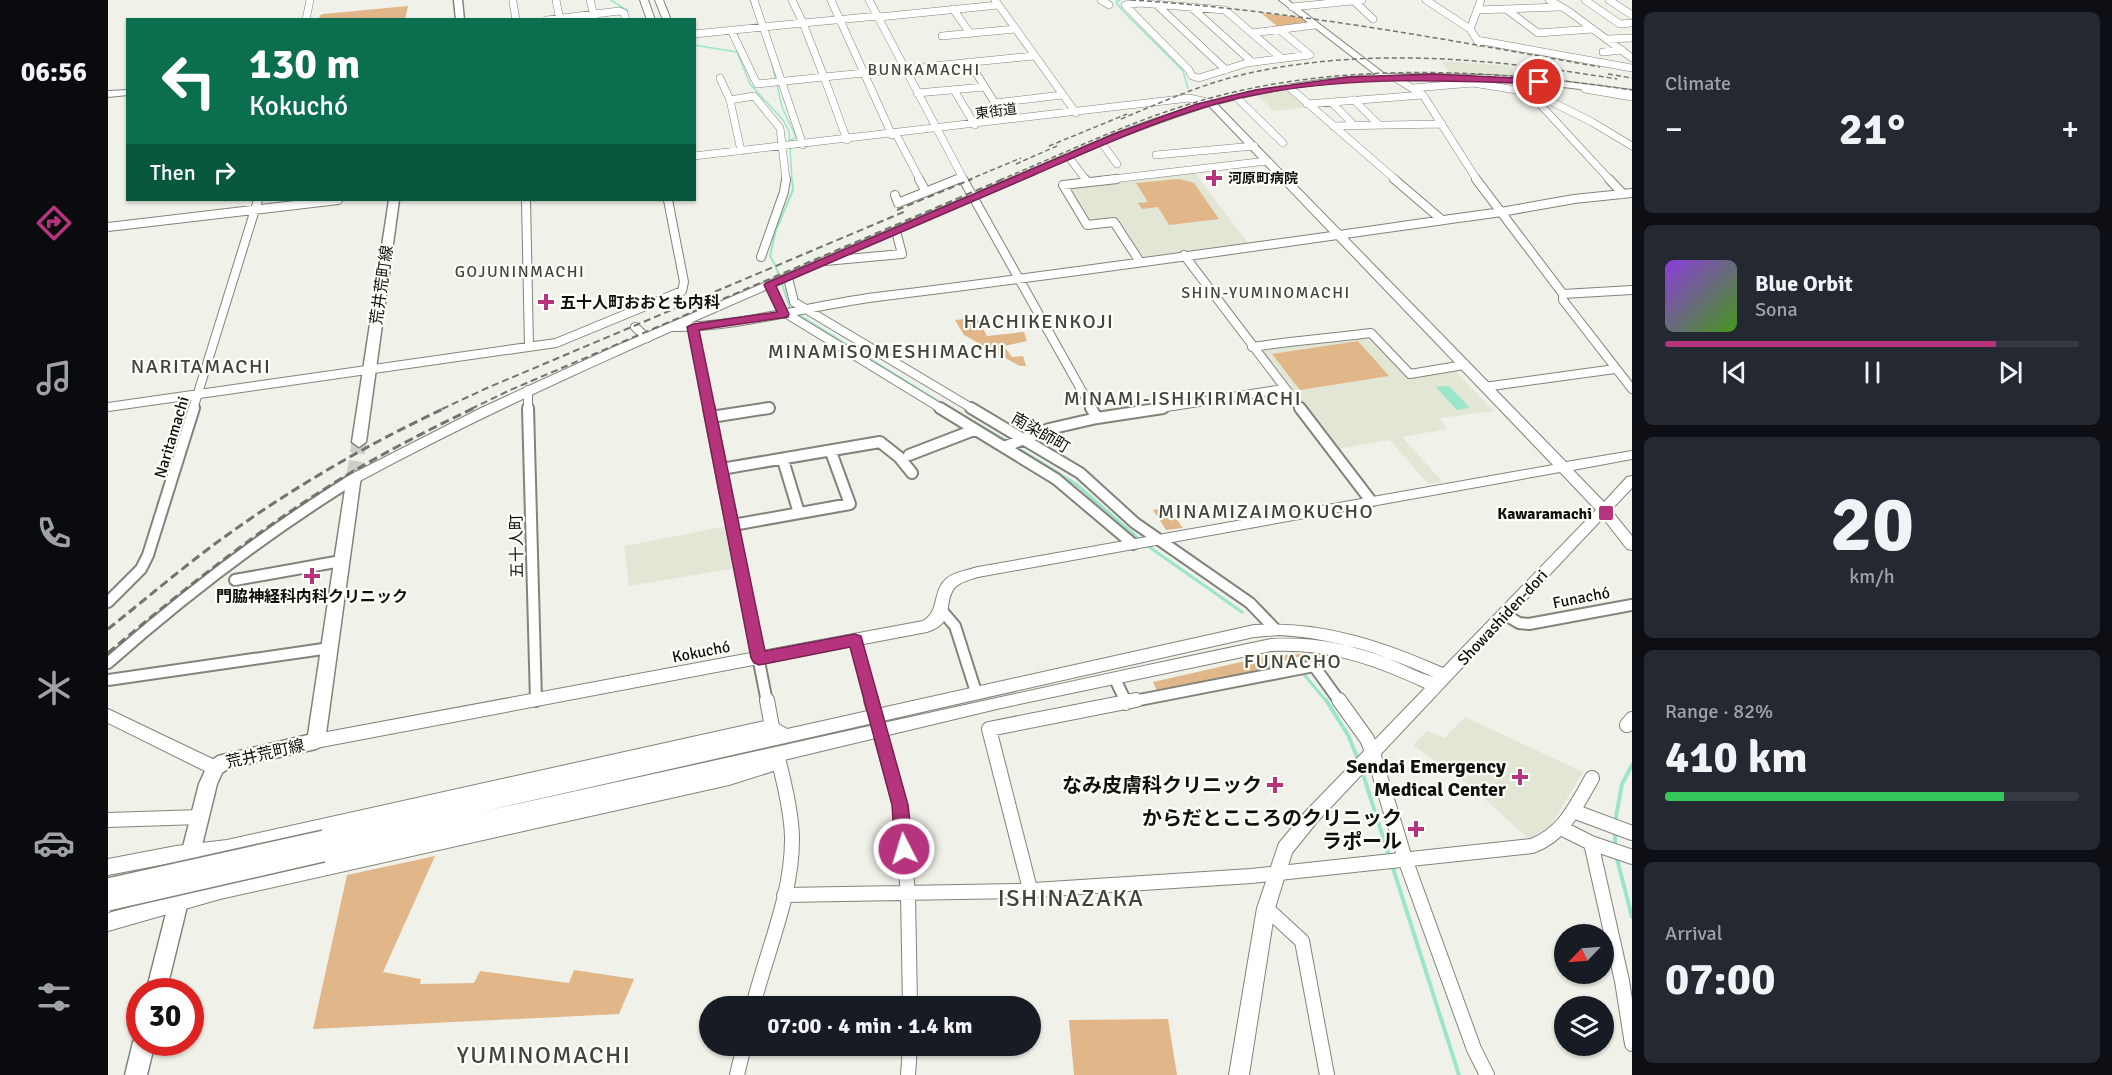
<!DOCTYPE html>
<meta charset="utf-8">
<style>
body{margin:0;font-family:Signika,"Noto Sans JP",sans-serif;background:#242831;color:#f1f3f6;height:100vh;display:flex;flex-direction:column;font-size:22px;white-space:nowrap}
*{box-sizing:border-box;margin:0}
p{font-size:20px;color:#9ea1a6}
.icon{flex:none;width:33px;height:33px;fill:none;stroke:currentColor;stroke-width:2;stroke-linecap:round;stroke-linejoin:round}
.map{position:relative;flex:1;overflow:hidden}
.drawer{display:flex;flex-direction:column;gap:12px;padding:12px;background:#0d0f14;width:480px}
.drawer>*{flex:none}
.guide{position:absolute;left:18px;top:18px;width:570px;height:183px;border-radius:0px;box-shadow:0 2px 4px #0004;background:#0b6e4f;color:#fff;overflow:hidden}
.needle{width:39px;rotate:245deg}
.fabs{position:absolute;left:1446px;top:924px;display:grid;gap:12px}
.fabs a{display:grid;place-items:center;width:60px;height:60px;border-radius:50%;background:#171b24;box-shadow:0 2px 4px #0004;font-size:30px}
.speed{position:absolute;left:18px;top:978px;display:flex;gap:12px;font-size:30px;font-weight:700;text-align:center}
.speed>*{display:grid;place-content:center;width:78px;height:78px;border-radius:50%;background:#171b24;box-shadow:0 2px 4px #0004;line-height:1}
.speed .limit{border:9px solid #d22;background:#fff;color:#111}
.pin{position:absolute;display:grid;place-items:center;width:51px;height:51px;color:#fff;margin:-26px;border:3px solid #fff;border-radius:50%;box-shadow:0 2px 6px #0007}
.me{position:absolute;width:66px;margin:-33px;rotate:355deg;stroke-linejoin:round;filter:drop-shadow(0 0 4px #0008)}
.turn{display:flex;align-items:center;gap:21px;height:126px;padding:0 24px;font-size:27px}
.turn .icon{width:78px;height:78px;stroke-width:2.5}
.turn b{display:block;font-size:42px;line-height:51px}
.then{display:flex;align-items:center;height:57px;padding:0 24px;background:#0003;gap:12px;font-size:22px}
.big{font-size:45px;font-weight:800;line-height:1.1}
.drawer .card{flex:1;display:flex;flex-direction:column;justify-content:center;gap:9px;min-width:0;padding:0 21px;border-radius:9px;background:#242831}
.drawer .dial{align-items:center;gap:0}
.dial b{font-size:78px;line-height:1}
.song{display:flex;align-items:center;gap:18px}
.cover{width:72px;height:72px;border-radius:9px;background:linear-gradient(135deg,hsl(270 70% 55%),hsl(100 70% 35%))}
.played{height:6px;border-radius:3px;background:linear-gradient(90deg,#b6347d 80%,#363941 80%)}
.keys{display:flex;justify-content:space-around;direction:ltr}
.heat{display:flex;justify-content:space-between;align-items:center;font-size:33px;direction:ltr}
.charge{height:9px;border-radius:4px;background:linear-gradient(90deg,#34c759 82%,#363941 0)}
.trip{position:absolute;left:591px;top:996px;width:342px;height:60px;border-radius:30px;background:#171b24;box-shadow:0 2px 4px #0004;font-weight:800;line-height:60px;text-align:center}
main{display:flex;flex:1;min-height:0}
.dock{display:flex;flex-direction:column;width:108px;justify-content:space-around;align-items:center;background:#090b0e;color:#9ea1a6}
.dock .icon{width:42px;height:42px}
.dock .active{color:#b6347d}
.dock b{font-size:27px;color:#f1f3f6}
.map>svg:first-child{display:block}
.built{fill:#e2e6d5}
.green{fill:#e1b689}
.water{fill:#9be5cb}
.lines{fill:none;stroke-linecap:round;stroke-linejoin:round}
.stream-far3{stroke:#9be5cb;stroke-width:1.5}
.stream-far2{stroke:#9be5cb;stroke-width:2}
.stream-far1{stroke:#9be5cb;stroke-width:3}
.stream{stroke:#9be5cb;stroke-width:4}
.secondary-tunnel{stroke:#ced0c8;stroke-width:15;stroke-dasharray:15 8;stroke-linecap:butt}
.minor-far3-casing{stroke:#82847b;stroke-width:8}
.minor-far2-casing{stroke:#82847b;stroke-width:10}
.minor-far1-casing{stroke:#82847b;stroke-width:14}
.minor-casing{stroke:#82847b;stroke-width:16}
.tertiary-casing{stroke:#82847b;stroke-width:2}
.secondary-casing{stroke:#82847b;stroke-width:3}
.minor-far3{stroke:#fff;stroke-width:7}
.minor-far2{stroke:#fff;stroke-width:8}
.minor-far1{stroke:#fff;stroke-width:10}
.minor{stroke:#fff;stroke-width:14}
.tertiary{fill:#fff;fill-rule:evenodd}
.secondary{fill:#fff;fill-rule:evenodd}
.rail-far2{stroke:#73746e;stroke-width:1.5;stroke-dasharray:5 3;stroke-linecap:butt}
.rail-far1{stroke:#73746e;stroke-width:2;stroke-dasharray:7 4;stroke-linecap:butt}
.rail{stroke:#73746e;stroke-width:3;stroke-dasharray:9 4.5;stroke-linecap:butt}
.tertiary-bridge-casing{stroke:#82847b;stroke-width:20;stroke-linecap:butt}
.tertiary-bridge{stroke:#fff;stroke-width:17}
.route{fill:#b6347d;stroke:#762251;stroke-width:1.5}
.poi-dot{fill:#b6347d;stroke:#fefff9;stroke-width:2}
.labels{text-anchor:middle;stroke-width:4.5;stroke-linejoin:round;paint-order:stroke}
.far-street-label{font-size:14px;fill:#10110e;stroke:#fefff9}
.far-poi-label{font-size:14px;font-weight:bold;fill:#10110e;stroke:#fefff9;text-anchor:start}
.far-quarter-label{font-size:16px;letter-spacing:1.5px;fill:#42443c;stroke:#fefff9}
.street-label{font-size:16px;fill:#10110e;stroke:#fefff9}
.poi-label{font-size:16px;font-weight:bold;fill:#10110e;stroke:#fefff9;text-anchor:start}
.quarter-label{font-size:20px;letter-spacing:1.5px;fill:#42443c;stroke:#fefff9}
.near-poi-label{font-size:20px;font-weight:bold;fill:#10110e;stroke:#fefff9;text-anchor:end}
.near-quarter-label{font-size:24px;letter-spacing:1.5px;fill:#42443c;stroke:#fefff9}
</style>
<main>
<nav class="dock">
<b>06:56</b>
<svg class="icon active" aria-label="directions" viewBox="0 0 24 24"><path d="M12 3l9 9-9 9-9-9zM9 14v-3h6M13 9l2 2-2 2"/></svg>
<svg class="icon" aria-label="music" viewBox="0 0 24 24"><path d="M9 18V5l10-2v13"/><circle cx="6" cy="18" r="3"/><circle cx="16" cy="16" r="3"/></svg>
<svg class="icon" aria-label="phone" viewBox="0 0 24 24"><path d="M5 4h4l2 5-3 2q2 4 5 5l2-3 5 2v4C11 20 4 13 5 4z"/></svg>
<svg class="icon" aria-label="climate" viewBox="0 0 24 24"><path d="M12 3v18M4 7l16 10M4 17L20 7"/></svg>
<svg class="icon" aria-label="car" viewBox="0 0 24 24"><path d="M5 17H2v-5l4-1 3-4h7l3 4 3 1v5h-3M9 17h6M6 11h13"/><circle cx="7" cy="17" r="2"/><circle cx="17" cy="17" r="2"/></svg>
<svg class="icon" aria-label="filters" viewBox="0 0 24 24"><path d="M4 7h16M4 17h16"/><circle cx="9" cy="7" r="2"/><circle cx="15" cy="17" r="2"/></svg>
</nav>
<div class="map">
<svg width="1524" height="1075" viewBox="0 0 1524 1075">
<rect width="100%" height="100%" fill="#f0f2e9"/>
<path class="built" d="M1333,61L1402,66L1408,78L1344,75Z
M1180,90L1200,107L1166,111L1149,95Z
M1087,173L1140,243L1034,259L1007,220L982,223L959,189Z
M1262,335L1300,378L1346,370L1386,411L1332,418L1339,429L1294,437L1335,482L1320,484L1282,440L1228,449L1148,349Z
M619,526L628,568L521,586L516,546Z
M1357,717L1475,772L1442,827L1422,840L1359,783L1305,745L1319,731L1336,738Z"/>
<path class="green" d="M300,6L297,19H211L212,15L215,14Z
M1153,13L1191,17L1198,22L1170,27Z
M1071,179L1086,183L1111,219L1061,225L1050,207L1034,209L1030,203L1040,202L1028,183Z
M869,318L879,336L916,332L919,341L896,346L904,357L915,356L918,366H912L856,335L847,320Z
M1250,341L1281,376L1192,390L1164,354Z
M1060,507L1075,528L1058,530L1045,510Z
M1191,654L1228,658L1197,664L1190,657L1176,661L1180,667L1049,691L1045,682L1155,657Z
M327,856L275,972L313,979L312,984L366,983L372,971L461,983L466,970L526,979L511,1014L205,1029L239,875Z
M1060,1019L1069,1075H966L961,1020Z"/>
<path class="water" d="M1341,386L1361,407V408L1349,410L1328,387Z"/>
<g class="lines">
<path class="stream-far3" d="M503,0L520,11
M642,0L647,12
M1012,0L1008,2L1013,9L1075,71L1080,88
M586,45L629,52L642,84L675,120L681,131L684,180
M662,55L674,107L688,137L680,142"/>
<path class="stream-far2" d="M684,179L685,190L668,230L662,256C673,272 675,292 683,310L835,404
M841,407L845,409"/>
<path class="stream-far1" d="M842,408L900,442
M906,446L968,484L1032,540
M1037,544L1134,612
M1181,659L1189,667
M1194,672L1219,702"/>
<path class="stream" d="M1218,700L1240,735L1250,759
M1254,771L1281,856
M1507,822L1514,784L1524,765
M1507,831V846
M1508,855L1524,917
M1284,865L1351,1075"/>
<path class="secondary-tunnel" d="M246,476L251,442"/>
<g class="minor-far3-casing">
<path id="minor-far3" d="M448,0L452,20
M482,0L487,19
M646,0L695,145
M723,0L784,135
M761,0L856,180
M887,0L968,113
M993,0L1001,5
M1318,0L1362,29L1371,43
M1441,0L1459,10L1524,58
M1477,0L1512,24L1524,23
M1501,0L1524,15
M1246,1L1265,19
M405,2L408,20
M1048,4L1118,70
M1083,7L1144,62
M1184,7L1254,0
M845,9L862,33
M1398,9L1430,33L1485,29
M1369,10L1451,7
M771,17L890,5
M198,20L202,0
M439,20L511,11L516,13L518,20
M1362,29L1373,0
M623,30L649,84L716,77L695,23L770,16
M1172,30L1202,55L1139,63L1091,78L1084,76L1081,70L1017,5L1032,3L1117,10L1173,58
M1144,33L1207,25
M586,34L695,23L684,0
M834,36L907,29
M1499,39L1524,38
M1369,40L1524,68
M1495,52L1514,50
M861,62L887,103L954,95
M1286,77L1315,95L1369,180
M612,78L622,100L633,151
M1181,87L1288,180
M1305,88L1365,83L1415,91L1424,100L1430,102L1502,180
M1477,89L1524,97
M846,90L867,125
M1416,91L1420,90L1484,122L1524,146
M809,93L876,87
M1127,96L1175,143
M622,100L646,96L672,128L678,180
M1246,100L1271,125
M1223,102L1247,126
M1199,104L1315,95
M1225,126L1334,124
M788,134L812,180
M739,140L716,77L926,56
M993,142L1009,164
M1048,155L1146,146
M586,156L1081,98L1103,103
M960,156L978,180
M846,180L854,177
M996,180L1159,161"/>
</g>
<g class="minor-far2-casing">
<path id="minor-far2" d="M811,179L818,192
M855,179L984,409
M977,179L979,182
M1009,179L955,185L979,225L1006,222L1032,262
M1286,179L1334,220
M1368,179L1455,294V300L1524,389
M1501,179L1515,194
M787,195L790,203L850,179
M418,200L421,347
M0,227L230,200
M1076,255L1193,409
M653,257L676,192L678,179
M717,261L794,254L788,231
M680,278L686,302L865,409
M662,285L676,314
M1455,294L1524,290
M679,314L834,409
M527,327L539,338
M565,327C636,327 706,304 776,296C982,271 1187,241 1393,212L1466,199L1524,193
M585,327L601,409
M1144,347C1184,341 1223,338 1263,333L1302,374L1356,365
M1376,387L1507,369
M420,390V409
M0,407L448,343L574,291L576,282L560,200
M85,409L150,200
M653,409L661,408
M1045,409L1176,389"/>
</g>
<g class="minor-far1-casing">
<path id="minor-far1" d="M420,408L428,701
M601,408L659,702
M832,408L948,479L1025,544
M863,408L972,473L1027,523L1142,603L1167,629
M1192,408L1263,501
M603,417L661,408
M989,418L1055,408
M896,447L941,429L989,418L983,408
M801,455L866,430
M675,460L691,513
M613,469L772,442L791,457L804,473
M625,525L742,504L723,452
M127,580L233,561
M0,602L33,569L40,555L86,408
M835,612L847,626L868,692
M1396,614L1411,623L1421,624L1524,605
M747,640L764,702
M0,663C77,595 158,533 245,479
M1007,679L1018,702
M0,680L222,648
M1021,702L1206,666L1232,702"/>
</g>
<g class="minor-casing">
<path id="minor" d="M659,700L664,727
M763,700L792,805L800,894L802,1006
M1017,700L1018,703
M1231,700L1259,739L1265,753L1297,859L1366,1049L1379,1075
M1519,725L1524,719
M1465,811L1524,833
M0,820L92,817
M1455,829L1483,843L1524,857
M1483,843L1514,981L1524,1044
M922,889L881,729L1028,700
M676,895L911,891L1143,876L1424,846C1456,834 1468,806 1484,778
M1158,908L1194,941L1219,1075
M645,1006C659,950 685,894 684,836C683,809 676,781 669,755
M629,1075L636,1046
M800,1075L802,1046"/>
</g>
<g class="tertiary-casing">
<path id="tertiary" d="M532,0H540L547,20H539Z
M547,0H555L563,20H555Z
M1171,0H1180L1277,74L1381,75L1429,78L1524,90V96C1386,76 1244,67 1109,104L1458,462L1524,451V459L1465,470L1496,502L1519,477L1524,476V488L1503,510L1524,536V550L1519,549L1495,518L1209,822L1184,853L1167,908L1141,1075H1121L1149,908L1171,843L1197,812L1317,688C1266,664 1219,648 1163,651L893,708L676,760L675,768L621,785L112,899L0,931V913L112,883L214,860L209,859L206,853L209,847L213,846L208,839L209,836L119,856L68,862L0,875V859L68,846L119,840L652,722L664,720L679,729L1146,625C1214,621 1274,641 1335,668L1488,510L1452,472L870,577C862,580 850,582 845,590C835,607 847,623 819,632L208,748L202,746L200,741L202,736L208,734L815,621C832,611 824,592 838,579C846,572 860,570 870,567L1445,465L1101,106C984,143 872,198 759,246C587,321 415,393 250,482L245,483L239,479L240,476L373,408L508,346L1008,133C1092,100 1177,80 1268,75ZM1172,635C1227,638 1276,655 1326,677C1309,673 1291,662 1274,656C1238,643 1202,637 1163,639C899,694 636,755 372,812L1146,637Z
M20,90V95L0,97V91Z
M0,709L113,763L115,768L113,773L107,775L101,773L0,723Z"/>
</g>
<g class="secondary-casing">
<path id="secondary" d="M346,0H354L356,20H348Z
M281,200H291L258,442L251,447L244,442Z
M246,471L253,476L217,741L214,746L208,749L121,768L114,773L109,784L58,992H38L91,784L101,762L110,756L200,735L239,476Z
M32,1033V1042H47L39,1075H17L25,1042Z"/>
</g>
<use href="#minor-far3" class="minor-far3"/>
<use href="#minor-far2" class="minor-far2"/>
<use href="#minor-far1" class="minor-far1"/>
<use href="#minor" class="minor"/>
<use href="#tertiary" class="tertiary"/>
<use href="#secondary" class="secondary"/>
<path class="rail-far2" d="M1023,0C1181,10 1336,39 1492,67
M1500,74L1524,78
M1013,119C1054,102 1094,84 1137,74C1261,46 1386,59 1509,79
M941,146L1019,114
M908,164L949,146
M860,180L913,158
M892,180C959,152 1025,120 1095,100C1233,61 1383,69 1524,90"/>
<path class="rail-far1" d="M789,210L864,179
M334,409L379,388L798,211
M363,409L400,391L895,179"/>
<path class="rail" d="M0,629C38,599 76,566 115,538C184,488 260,444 337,408
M0,653C72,592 146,533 226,483C271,455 318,431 366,408"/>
<g class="tertiary-bridge-casing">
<path id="tertiary-bridge" d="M0,887L216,839
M0,902L215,853"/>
</g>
<use href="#tertiary-bridge" class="tertiary-bridge"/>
</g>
<path class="route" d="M1325,74L1431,79L1435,82L1431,84C1336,80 1240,76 1146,95C1070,110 997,144 926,175C840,212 754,249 668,286L681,314L680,317L591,330L657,651L747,634L753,636L800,805L805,849L802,855L796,857L790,855L787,849L784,805L742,647L651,665L646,663L643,658L579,327L585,324L669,312L656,285L658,283L1006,134L1089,104L1147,90L1240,77Z"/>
<g class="poi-dot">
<path d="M1103 169h6v6h6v6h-6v6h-6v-6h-6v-6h6z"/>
<path d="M435 293h6v6h6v6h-6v6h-6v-6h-6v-6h6z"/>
<rect x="1490" y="505" width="16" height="16" rx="3"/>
<path d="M201 567h6v6h6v6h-6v6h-6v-6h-6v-6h6z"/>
<path d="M1409 768h6v6h6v6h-6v6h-6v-6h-6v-6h6z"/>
<path d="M1164 776h6v6h6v6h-6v6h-6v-6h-6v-6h6z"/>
<path d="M1305 820h6v6h6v6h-6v6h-6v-6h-6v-6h6z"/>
</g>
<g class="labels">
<g class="far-street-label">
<text transform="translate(888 111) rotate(-7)" y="5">東街道</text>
</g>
<g class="far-poi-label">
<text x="1120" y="183">河原町病院</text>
</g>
<g class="far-quarter-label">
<text x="816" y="75">BUNKAMACHI</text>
<text x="412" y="277">GOJUNINMACHI</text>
<text x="1158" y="298">SHIN-YUMINOMACHI</text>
</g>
<g class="street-label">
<text transform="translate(273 285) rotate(-82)" y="6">荒井荒町線</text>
<text transform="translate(933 432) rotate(30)" y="6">南染師町</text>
<text transform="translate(63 437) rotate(-73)" y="6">Naritamachi</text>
<text transform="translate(408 546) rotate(-91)" y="6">五十人町</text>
<text transform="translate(1473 597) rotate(-11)" y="6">Funachó</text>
<text transform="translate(1394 617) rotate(-47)" y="6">Showashiden-dori</text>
<text transform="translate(593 651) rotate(-11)" y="6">Kokuchó</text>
<text transform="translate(157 753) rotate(-13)" y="6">荒井荒町線</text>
</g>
<g class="poi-label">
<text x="452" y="308">五十人町おおとも内科</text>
<text x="1484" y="519" text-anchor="end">Kawaramachi</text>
<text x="204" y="602" text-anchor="middle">門脇神経科内科クリニック</text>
</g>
<g class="quarter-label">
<text x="931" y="328">HACHIKENKOJI</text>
<text x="779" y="358">MINAMISOMESHIMACHI</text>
<text x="93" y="373">NARITAMACHI</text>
<text x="1075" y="405">MINAMI-ISHIKIRIMACHI</text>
<text x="1158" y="518">MINAMIZAIMOKUCHO</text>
<text x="1185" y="668">FUNACHO</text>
</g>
<g class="near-poi-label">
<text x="1398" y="773">Sendai Emergency<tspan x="1398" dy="23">Medical Center</tspan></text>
<text x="1154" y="792">なみ皮膚科クリニック</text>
<text x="1294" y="825">からだとこころのクリニック<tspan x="1294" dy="23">ラポール</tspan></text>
</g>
<g class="near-quarter-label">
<text x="963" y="906">ISHINAZAKA</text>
<text x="436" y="1063">YUMINOMACHI</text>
</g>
</g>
</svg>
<div class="fabs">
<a><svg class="needle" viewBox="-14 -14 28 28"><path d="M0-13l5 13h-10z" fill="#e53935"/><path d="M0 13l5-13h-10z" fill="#9ea1a6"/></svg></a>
<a><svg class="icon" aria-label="layers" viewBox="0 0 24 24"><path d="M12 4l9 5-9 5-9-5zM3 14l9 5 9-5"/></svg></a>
</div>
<div class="speed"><div class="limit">30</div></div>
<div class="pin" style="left:1431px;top:82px;background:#d93025"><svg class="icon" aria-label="arrive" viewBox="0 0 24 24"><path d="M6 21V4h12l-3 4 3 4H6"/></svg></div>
<svg class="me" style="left:796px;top:849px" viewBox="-20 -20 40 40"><circle r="17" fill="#b6347d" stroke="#fff" stroke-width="3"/><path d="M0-11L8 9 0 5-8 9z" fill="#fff"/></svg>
<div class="trip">07:00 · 4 min · 1.4 km</div>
<div class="guide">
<div class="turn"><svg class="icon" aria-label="left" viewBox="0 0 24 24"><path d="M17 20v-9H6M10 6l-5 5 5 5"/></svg><div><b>130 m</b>Kokuchó</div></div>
<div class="then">Then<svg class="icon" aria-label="right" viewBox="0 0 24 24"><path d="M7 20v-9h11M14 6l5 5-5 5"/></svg></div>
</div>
</div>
<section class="drawer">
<div class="card"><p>Climate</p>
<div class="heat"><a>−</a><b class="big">21°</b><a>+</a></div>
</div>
<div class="card">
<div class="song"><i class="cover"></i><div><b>Blue Orbit</b><p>Sona</p></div></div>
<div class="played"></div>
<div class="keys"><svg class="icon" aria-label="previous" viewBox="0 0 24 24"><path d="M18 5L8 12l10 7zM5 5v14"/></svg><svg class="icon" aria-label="pause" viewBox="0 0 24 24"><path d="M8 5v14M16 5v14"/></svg><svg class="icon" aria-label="next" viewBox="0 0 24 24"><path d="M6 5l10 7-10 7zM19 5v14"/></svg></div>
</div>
<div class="card dial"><b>20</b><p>km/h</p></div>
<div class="card"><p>Range · 82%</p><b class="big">410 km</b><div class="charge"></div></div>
<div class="card"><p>Arrival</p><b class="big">07:00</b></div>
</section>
</main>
